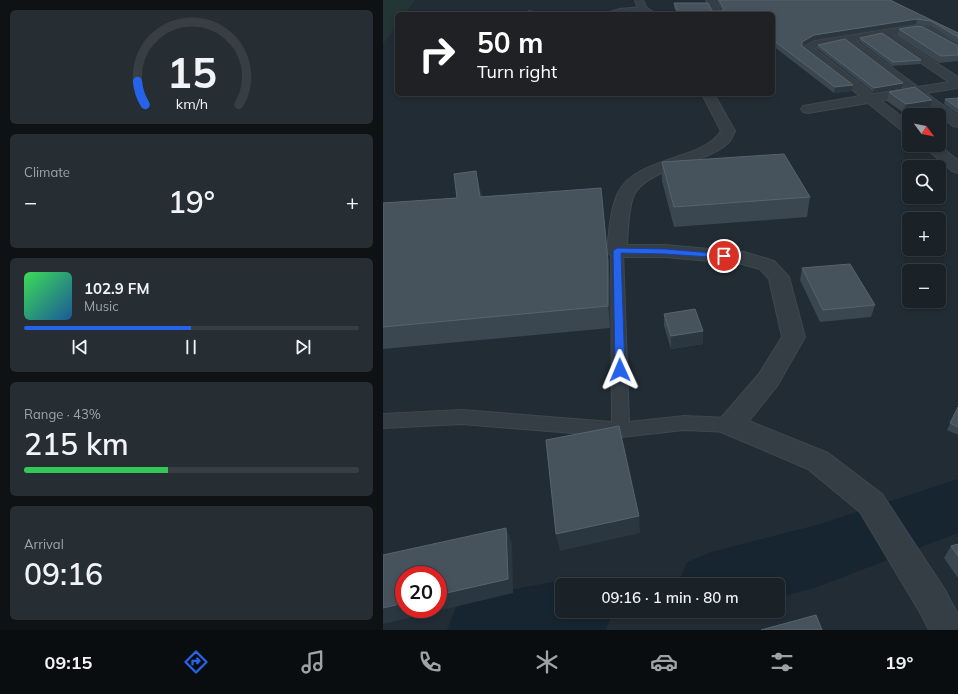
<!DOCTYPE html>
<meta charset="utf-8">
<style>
body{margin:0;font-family:Mulish,sans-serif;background:#272e33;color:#f1f3f6;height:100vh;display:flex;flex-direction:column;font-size:15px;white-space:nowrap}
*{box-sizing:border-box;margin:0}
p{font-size:13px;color:#9fa3a7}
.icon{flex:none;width:22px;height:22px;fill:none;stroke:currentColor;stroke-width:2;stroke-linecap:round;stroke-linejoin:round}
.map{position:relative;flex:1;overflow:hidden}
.drawer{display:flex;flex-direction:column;gap:10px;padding:10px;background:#0e1215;width:383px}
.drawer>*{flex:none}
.hud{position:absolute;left:12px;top:12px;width:380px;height:84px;border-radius:6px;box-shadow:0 2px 6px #0003,0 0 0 1px #383e44;background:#202124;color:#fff;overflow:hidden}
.needle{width:26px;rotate:122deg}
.buttons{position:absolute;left:519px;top:108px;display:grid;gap:8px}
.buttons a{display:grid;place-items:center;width:44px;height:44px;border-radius:6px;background:#1a2127;box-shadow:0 2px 6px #0003,0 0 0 1px #383e44;font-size:20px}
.speed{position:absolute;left:12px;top:566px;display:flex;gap:8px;font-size:20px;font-weight:700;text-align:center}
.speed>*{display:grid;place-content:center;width:52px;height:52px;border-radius:50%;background:#1a2127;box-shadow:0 2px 6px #0003,0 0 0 1px #383e44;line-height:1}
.speed .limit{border:6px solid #d22;background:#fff;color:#111}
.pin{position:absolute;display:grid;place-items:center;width:34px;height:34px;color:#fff;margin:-17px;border:2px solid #fff;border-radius:50%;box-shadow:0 1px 4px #0007}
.me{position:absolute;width:44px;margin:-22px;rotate:359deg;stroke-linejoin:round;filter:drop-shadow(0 0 3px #0008)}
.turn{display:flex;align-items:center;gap:14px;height:84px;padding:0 16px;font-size:18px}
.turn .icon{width:52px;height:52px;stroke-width:2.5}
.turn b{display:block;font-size:28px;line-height:34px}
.big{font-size:30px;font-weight:600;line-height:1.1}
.drawer .card{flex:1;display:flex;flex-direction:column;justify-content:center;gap:6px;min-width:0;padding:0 14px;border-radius:6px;background:#272e33}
.drawer .dial{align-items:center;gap:0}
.dial svg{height:104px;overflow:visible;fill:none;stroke:#383e44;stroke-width:7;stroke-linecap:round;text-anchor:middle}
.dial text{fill:#f1f3f6;stroke:none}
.song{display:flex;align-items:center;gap:12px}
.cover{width:48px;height:48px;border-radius:6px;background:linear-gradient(135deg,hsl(130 70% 55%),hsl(210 70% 35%))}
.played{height:4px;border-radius:2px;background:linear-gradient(90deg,#2563eb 50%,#383e44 50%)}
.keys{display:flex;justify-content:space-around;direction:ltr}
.heat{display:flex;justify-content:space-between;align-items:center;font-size:22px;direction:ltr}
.charge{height:6px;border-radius:3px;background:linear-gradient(90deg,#34c759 43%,#383e44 0)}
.trip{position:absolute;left:172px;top:578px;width:230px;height:40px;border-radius:6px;background:#1a2127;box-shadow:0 2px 6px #0003,0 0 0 1px #383e44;font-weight:600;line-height:40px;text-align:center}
.menu{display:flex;height:64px;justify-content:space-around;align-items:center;background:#0a0d10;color:#9fa3a7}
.menu .icon{width:28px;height:28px}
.menu .on{color:#2563eb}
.menu b{font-size:18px;color:#f1f3f6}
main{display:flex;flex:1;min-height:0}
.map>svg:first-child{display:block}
.green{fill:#233535}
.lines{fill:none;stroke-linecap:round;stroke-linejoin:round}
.river{fill:#162530;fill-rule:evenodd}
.service-casing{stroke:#3e474f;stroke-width:2}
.minor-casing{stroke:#3e474f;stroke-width:2}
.service{fill:#353e45;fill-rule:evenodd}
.minor{fill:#353e45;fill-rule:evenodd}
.wall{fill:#3a4751}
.shaded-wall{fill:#2b3740}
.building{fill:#46535d;stroke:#57636d}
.route{fill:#2563eb;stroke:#184099}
</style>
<main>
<section class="drawer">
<div class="card dial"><svg viewBox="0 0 100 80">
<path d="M14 69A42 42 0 1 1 86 69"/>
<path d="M14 69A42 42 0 0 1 8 51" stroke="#2563eb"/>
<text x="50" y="56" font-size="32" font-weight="700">15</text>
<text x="50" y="72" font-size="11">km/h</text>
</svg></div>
<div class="card"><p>Climate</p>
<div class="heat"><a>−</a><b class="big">19°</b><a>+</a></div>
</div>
<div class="card">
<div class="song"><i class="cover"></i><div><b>102.9 FM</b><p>Music</p></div></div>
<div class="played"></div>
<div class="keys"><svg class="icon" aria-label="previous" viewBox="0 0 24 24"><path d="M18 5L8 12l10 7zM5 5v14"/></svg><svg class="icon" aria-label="pause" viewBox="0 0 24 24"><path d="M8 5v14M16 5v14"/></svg><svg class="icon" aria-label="next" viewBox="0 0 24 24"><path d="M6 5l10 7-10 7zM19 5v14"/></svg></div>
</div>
<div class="card"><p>Range · 43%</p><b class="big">215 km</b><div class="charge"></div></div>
<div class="card"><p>Arrival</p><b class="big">09:16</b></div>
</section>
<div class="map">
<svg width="575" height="630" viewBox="0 0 575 630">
<rect width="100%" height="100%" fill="#222c34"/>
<path class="green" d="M0,0H32L22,14H14V25L0,44Z"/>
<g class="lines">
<path class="river" d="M575,479V533L434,587L395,598V585H295L304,562L328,552L434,525Z
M196,577L216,585H179V611H230L223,630H64L74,605L99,595Z
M311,611H352L328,618Z"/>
<g class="service-casing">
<path id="service" d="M259,7L261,8V10L220,14L237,9Z
M147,11L152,14H145V12Z
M234,247L238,248L240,251L246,422L301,416L347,418L353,420L355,425L353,430L347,432L301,430L238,437L79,424L0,428V414L79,410L229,422L228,251L230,248Z"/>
</g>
<g class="minor-casing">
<path id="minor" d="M252,0H260L263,7L273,14C259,14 256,14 252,0Z
M323,0H331L339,14H329Z
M533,25L546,27L575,44V52L539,32L533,31L510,35L575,77V88L543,93L575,116V127L570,126L530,95L498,101L526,122V133L521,132L485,103L425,113L420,112L418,109L420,106L477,96L420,50L419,48L431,41ZM498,36L566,82L535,87L473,41ZM462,42L522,89L490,94L431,48Z
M319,94H331L352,131C350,135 348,141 344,144C321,164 267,168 252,193C245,205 245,231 244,245H282L361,252L391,261L406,277L422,337L394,386L366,421L445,453L499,494L562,590L575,615V630H546L538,614L477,512L425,469L338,432L334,425L338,418L376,374L399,337L386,279L377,269L359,264L282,257H234L227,255L224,251C226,233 227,210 235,193C247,168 284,161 308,152C320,147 331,142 338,131Z
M539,145H555L575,160V173L569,171Z"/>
</g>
<use href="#service" class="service"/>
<use href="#minor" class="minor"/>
</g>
<path class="wall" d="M333,0H507L575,33V43L547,26L533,24L430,40L420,46L470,85L469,91L451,93L390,46V14H294L291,8V3L329,11H339Z
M516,29L575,46V61L556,63L514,36Z
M477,38L538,60L537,64L509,66L477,42Z
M435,45L520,83L518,88L490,92L435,49Z
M506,92L546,110L521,113L504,101Z
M575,98V114L561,104L562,99Z
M279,162L427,197L424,217L291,227L279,181Z
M97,190L99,196L227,282V328L0,349V203L74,198Z
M419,268L492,305L488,317L437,322L417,280Z
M281,314L320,331V344L288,349L281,326Z
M575,407V435L564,430Z
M575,544V578L561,558L568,546Z"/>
<path class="shaded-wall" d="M534,19L533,24L430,40L418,47L419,42L431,35Z
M520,83L518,88L490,92L491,88Z
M470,85L469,91L451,93L452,87Z
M549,100L546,110L521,113L523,104Z
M93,171L97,190L102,216L97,197Z
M225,261L227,282V328L225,306Z
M320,331V344L288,349V336Z
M256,516L257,533L177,551L173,534Z
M123,528L129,543L130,593L0,624V608L21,603V609H55V595Z"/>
<path class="building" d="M336,0H507L575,33V37L548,21L534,19L431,35L419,42V46L470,85L452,87L390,40V14H296L291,3H325L329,11H339L341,9Z
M535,26L540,27L575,46V55L558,56L516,29Z
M499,33L538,60L510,62L477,38Z
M462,39L520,83L491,88L435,45Z
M532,87L549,100L523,104L506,92Z
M575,98V108L562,99Z
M401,154L427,197L291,207L279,162Z
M93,171L97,197L218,188L225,261V306L0,327V203L74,198L71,174Z
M467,264L492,305L440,310L419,268Z
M312,309L320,331L288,336L281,314Z
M575,407V427L567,423Z
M236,426L256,516L173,534L163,440Z
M123,528L125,579L55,595V575H21V603L0,608V555Z
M575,544V556L568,546Z
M433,615L439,630H378Z"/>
<path class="route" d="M234,248L282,249L341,254L345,256L341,258L282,254L238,253L242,370L240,373H233L232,370L230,251Z"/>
</svg>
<div class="buttons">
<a><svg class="needle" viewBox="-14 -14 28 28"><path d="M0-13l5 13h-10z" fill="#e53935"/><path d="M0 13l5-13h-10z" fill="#9fa3a7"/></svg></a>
<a><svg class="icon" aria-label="search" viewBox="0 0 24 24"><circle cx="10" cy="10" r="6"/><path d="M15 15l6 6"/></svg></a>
<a>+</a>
<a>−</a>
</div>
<div class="speed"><div class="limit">20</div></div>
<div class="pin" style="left:341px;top:256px;background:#d93025"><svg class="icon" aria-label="arrive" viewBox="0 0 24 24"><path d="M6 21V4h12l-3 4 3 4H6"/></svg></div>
<svg class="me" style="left:237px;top:370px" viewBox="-20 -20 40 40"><path d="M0-17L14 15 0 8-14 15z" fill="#2563eb" stroke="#fff" stroke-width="4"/></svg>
<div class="trip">09:16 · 1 min · 80 m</div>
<div class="hud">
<div class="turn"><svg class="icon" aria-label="right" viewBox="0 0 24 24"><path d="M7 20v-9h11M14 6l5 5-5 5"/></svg><div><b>50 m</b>Turn right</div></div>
</div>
</div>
</main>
<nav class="menu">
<b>09:15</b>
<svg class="icon on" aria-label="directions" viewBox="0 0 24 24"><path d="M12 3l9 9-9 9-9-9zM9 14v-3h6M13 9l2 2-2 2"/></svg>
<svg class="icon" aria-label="music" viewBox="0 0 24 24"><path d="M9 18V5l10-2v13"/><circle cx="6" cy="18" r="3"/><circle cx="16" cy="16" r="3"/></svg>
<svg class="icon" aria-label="phone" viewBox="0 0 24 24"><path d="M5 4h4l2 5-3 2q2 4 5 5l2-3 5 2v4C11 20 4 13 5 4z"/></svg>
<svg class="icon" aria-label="climate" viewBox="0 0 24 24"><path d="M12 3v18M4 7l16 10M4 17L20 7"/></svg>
<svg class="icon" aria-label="car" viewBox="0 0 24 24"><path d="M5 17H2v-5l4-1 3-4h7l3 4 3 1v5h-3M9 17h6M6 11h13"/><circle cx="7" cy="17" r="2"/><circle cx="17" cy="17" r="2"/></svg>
<svg class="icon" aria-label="filters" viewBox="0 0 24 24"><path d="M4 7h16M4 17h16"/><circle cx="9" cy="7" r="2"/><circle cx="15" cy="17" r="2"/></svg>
<b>19°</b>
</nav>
